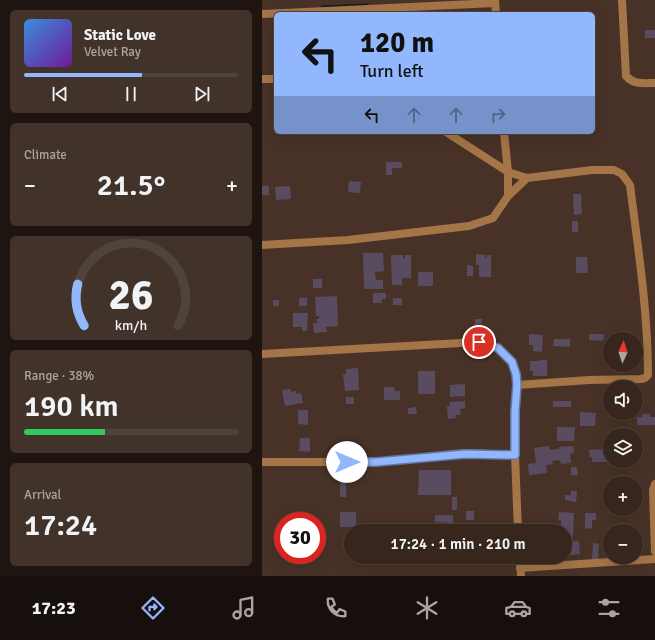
<!DOCTYPE html>
<meta charset="utf-8">
<style>
body{margin:0;font-family:Signika,sans-serif;background:#41322a;color:#f1f3f6;height:100vh;display:flex;flex-direction:column;font-size:15px;white-space:nowrap}
*{box-sizing:border-box;margin:0}
p{font-size:13px;color:#aaa5a4}
.icon{flex:none;width:22px;height:22px;fill:none;stroke:currentColor;stroke-width:2;stroke-linecap:round;stroke-linejoin:round}
.map{position:relative;flex:1;overflow:hidden}
.details{display:flex;flex-direction:column;gap:10px;padding:10px;background:#1e1510;width:262px}
.details>*{flex:none}
.top-card{position:absolute;left:12px;top:12px;width:321px;height:122px;border-radius:6px;box-shadow:0 4px 16px #0002,0 0 0 1px #50433b;background:#93b7fd;color:#111;overflow:hidden}
.needle{width:26px;rotate:3deg}
.fabs{position:absolute;left:341px;top:332px;display:grid;gap:8px}
.fabs a{display:grid;place-items:center;width:40px;height:40px;border-radius:50%;background:#36261d;box-shadow:0 4px 16px #0002,0 0 0 1px #50433b;font-size:20px}
.speed{position:absolute;left:12px;top:512px;display:flex;gap:8px;font-size:20px;font-weight:700;text-align:center}
.speed>*{display:grid;place-content:center;width:52px;height:52px;border-radius:50%;background:#36261d;box-shadow:0 4px 16px #0002,0 0 0 1px #50433b;line-height:1}
.speed .limit{border:6px solid #d22;background:#fff;color:#111}
.pin{position:absolute;display:grid;place-items:center;width:34px;height:34px;color:#fff;margin:-17px;border:2px solid #fff;border-radius:50%;box-shadow:0 1px 4px #0007}
.me{position:absolute;width:44px;margin:-22px;rotate:90deg;stroke-linejoin:round;filter:drop-shadow(0 0 3px #0008)}
.turn{display:flex;align-items:center;gap:14px;height:84px;padding:0 20px;font-size:18px}
.turn .icon{width:52px;height:52px;stroke-width:2.5}
.turn b{display:block;font-size:28px;line-height:34px}
.lanes{display:flex;align-items:center;height:38px;padding:0 20px;background:#0003;justify-content:center;gap:20px;direction:ltr}
.lanes .off{opacity:.35}
.big{font-size:30px;font-weight:600;line-height:1.1}
.details .widget{flex:1;display:flex;flex-direction:column;justify-content:center;gap:6px;min-width:0;padding:0 14px;border-radius:6px;background:#41322a}
.details .dial{align-items:center;gap:0}
.dial svg{height:104px;overflow:visible;fill:none;stroke:#50433b;stroke-width:7;stroke-linecap:round;text-anchor:middle}
.dial text{fill:#f1f3f6;stroke:none}
.song{display:flex;align-items:center;gap:12px}
.cover{width:48px;height:48px;border-radius:6px;background:linear-gradient(135deg,hsl(210 70% 55%),hsl(280 70% 35%))}
.played{height:4px;border-radius:2px;background:linear-gradient(90deg,#93b7fd 55%,#50433b 55%)}
.keys{display:flex;justify-content:space-around;direction:ltr}
.heat{display:flex;justify-content:space-between;align-items:center;font-size:22px;direction:ltr}
.charge{height:6px;border-radius:3px;background:linear-gradient(90deg,#34c759 38%,#50433b 0)}
.trip{position:absolute;left:82px;top:524px;width:228px;height:40px;border-radius:20px;background:#36261d;box-shadow:0 4px 16px #0002,0 0 0 1px #50433b;font-weight:600;line-height:40px;text-align:center}
.tabs{display:flex;height:64px;justify-content:space-around;align-items:center;background:#160f0c;color:#aaa5a4}
.tabs .icon{width:28px;height:28px}
.tabs .active{color:#93b7fd}
.tabs b{font-size:18px;color:#f1f3f6}
main{display:flex;flex:1;min-height:0}
.map>svg:first-child{display:block}
.lines{fill:none;stroke-linecap:round;stroke-linejoin:round}
.stream{stroke:#0e2125;stroke-width:3}
.building{fill:#594c61}
.street{stroke:#a47547;stroke-width:8}
.route-casing{stroke:#6077a4;stroke-width:10}
.route{stroke:#93b7fd;stroke-width:7}
</style>
<main>
<section class="details">
<div class="widget">
<div class="song"><i class="cover"></i><div><b>Static Love</b><p>Velvet Ray</p></div></div>
<div class="played"></div>
<div class="keys"><svg class="icon" aria-label="previous" viewBox="0 0 24 24"><path d="M18 5L8 12l10 7zM5 5v14"/></svg><svg class="icon" aria-label="pause" viewBox="0 0 24 24"><path d="M8 5v14M16 5v14"/></svg><svg class="icon" aria-label="next" viewBox="0 0 24 24"><path d="M6 5l10 7-10 7zM19 5v14"/></svg></div>
</div>
<div class="widget"><p>Climate</p>
<div class="heat"><a>−</a><b class="big">21.5°</b><a>+</a></div>
</div>
<div class="widget dial"><svg viewBox="0 0 100 80">
<path d="M14 69A42 42 0 1 1 86 69"/>
<path d="M14 69A42 42 0 0 1 9 37" stroke="#93b7fd"/>
<text x="50" y="56" font-size="32" font-weight="700">26</text>
<text x="50" y="72" font-size="11">km/h</text>
</svg></div>
<div class="widget"><p>Range · 38%</p><b class="big">190 km</b><div class="charge"></div></div>
<div class="widget"><p>Arrival</p><b class="big">17:24</b></div>
</section>
<div class="map">
<svg width="393" height="576" viewBox="0 0 393 576">
<rect width="100%" height="100%" fill="#483227"/>
<g class="lines">
<path class="stream" d="M60,7L105,5"/>
</g>
<path class="building" d="M383,30H393V38H383Z
M124,162H140V168H130V175H124Z
M87,181L99,182L98,193L86,192Z
M0,186H7V195H0Z
M28,186L29,199L14,200L13,187Z
M311,194H319L320,214L312,215Z
M310,221H316V232H310Z
M101,253H121L122,271L113,272L114,280H121V289H102Z
M214,254L223,255V258L225,257V255H229V277H217V265H214Z
M129,255H141V258H143V255H149V278H140V285H130Z
M314,257H325L326,273H314Z
M205,265L211,266V276H205Z
M156,272H171V286H156Z
M51,279H60V288H51Z
M111,293H124V299H120V303H111Z
M75,296L76,326L64,327L65,332L52,333L51,323H55L54,319H57V316H54L53,297Z
M37,298H45V306H37Z
M131,298H140V305H131Z
M11,300H17V306H11Z
M31,313H46L45,331H40V327H31Z
M213,319H220L219,328L213,327Z
M267,334L281,335L280,352L271,351V345H267Z
M327,334H342L341,341L327,340Z
M292,339H308V347L291,346Z
M277,360H285V376H271V371H268V361H277Z
M96,368L97,390L83,391L81,374H84V369Z
M156,371H173V394H156Z
M203,384V396L188,397V385Z
M122,387H132L133,391H138V400H122Z
M28,389L29,392L34,391V394L39,393L41,403L23,406L20,390Z
M84,397H92V404H84Z
M203,401V408L198,409L199,415H193L194,418L186,419L185,406H188L187,402Z
M291,401H309V407H291Z
M154,407L155,414H146V408Z
M36,410H46V425L36,424Z
M318,412L334,413L333,426H318Z
M380,414H388V417H393V425H375V417H380Z
M295,427H313L312,441H295Z
M38,438H48V452L37,451Z
M287,446L288,450L297,449V447L311,446L312,453L308,454L309,463L299,464L298,460L290,461L291,464L284,465L285,473L267,475L266,464L274,463L272,448Z
M345,449L346,462H330V457H328L327,450Z
M309,467H315L316,475H309Z
M157,470H189V495H156Z
M78,479H84V497H78Z
M309,491H315L314,502L303,500V495H309Z
M190,497H195V510H190Z
M204,511H212V520H204Z
M78,512H94V527H78Z
M297,512L312,513L311,537L303,536V528H299V520H296Z
M323,513H334V520H330V528L323,529Z
M173,515H191V523L173,522Z
M202,526H217V531H202Z
M174,528H189V531H174Z
M317,541L318,554L303,556V548L306,547L305,542Z
M331,543L337,544L336,559H330Z"/>
<g class="lines">
<path class="street" d="M233,0L234,14
M360,0L364,76C372,85 382,83 393,83
M0,14L233,3
M0,79H14
M184,132L246,172L265,178L330,170H352L360,174L368,185C376,248 386,311 386,375L383,378L379,379L327,380L255,385
M242,132L246,172V196
M0,245L86,240L207,226L231,218L246,196L265,178
M0,354L217,342L236,348L250,362L254,374L255,385L253,411V455L256,531
M0,462H114L203,453L253,455
M393,484L391,490L393,551
M258,557L259,576
M258,568L393,559"/>
</g>
<g class="lines">
<g class="route-casing">
<path id="route" d="M85,462H114L203,454L253,455V411L255,385L254,374L250,362L236,348L217,342"/>
</g>
<use href="#route" class="route"/>
</g>
</svg>
<div class="fabs">
<a><svg class="needle" viewBox="-14 -14 28 28"><path d="M0-13l5 13h-10z" fill="#e53935"/><path d="M0 13l5-13h-10z" fill="#aaa5a4"/></svg></a>
<a><svg class="icon" aria-label="sound" viewBox="0 0 24 24"><path d="M4 9h4l5-4v14l-5-4H4zM17 9q2 3 0 6"/></svg></a>
<a><svg class="icon" aria-label="layers" viewBox="0 0 24 24"><path d="M12 4l9 5-9 5-9-5zM3 14l9 5 9-5"/></svg></a>
<a>+</a>
<a>−</a>
</div>
<div class="speed"><div class="limit">30</div></div>
<div class="pin" style="left:217px;top:342px;background:#d93025"><svg class="icon" aria-label="arrive" viewBox="0 0 24 24"><path d="M6 21V4h12l-3 4 3 4H6"/></svg></div>
<svg class="me" style="left:85px;top:462px" viewBox="-20 -20 40 40"><circle r="19" fill="#fff"/><path d="M0-13L10 11 0 6-10 11z" fill="#93b7fd"/></svg>
<div class="trip">17:24 · 1 min · 210 m</div>
<div class="top-card">
<div class="turn"><svg class="icon" aria-label="left" viewBox="0 0 24 24"><path d="M17 20v-9H6M10 6l-5 5 5 5"/></svg><div><b>120 m</b>Turn left</div></div>
<div class="lanes"><svg class="icon" aria-label="left" viewBox="0 0 24 24"><path d="M17 20v-9H6M10 6l-5 5 5 5"/></svg><svg class="icon off" aria-label="ahead" viewBox="0 0 24 24"><path d="M12 20V5M6 11l6-6 6 6"/></svg><svg class="icon off" aria-label="ahead" viewBox="0 0 24 24"><path d="M12 20V5M6 11l6-6 6 6"/></svg><svg class="icon off" aria-label="right" viewBox="0 0 24 24"><path d="M7 20v-9h11M14 6l5 5-5 5"/></svg></div>
</div>
</div>
</main>
<nav class="tabs">
<b>17:23</b>
<svg class="icon active" aria-label="directions" viewBox="0 0 24 24"><path d="M12 3l9 9-9 9-9-9zM9 14v-3h6M13 9l2 2-2 2"/></svg>
<svg class="icon" aria-label="music" viewBox="0 0 24 24"><path d="M9 18V5l10-2v13"/><circle cx="6" cy="18" r="3"/><circle cx="16" cy="16" r="3"/></svg>
<svg class="icon" aria-label="phone" viewBox="0 0 24 24"><path d="M5 4h4l2 5-3 2q2 4 5 5l2-3 5 2v4C11 20 4 13 5 4z"/></svg>
<svg class="icon" aria-label="climate" viewBox="0 0 24 24"><path d="M12 3v18M4 7l16 10M4 17L20 7"/></svg>
<svg class="icon" aria-label="car" viewBox="0 0 24 24"><path d="M5 17H2v-5l4-1 3-4h7l3 4 3 1v5h-3M9 17h6M6 11h13"/><circle cx="7" cy="17" r="2"/><circle cx="17" cy="17" r="2"/></svg>
<svg class="icon" aria-label="filters" viewBox="0 0 24 24"><path d="M4 7h16M4 17h16"/><circle cx="9" cy="7" r="2"/><circle cx="15" cy="17" r="2"/></svg>
</nav>
